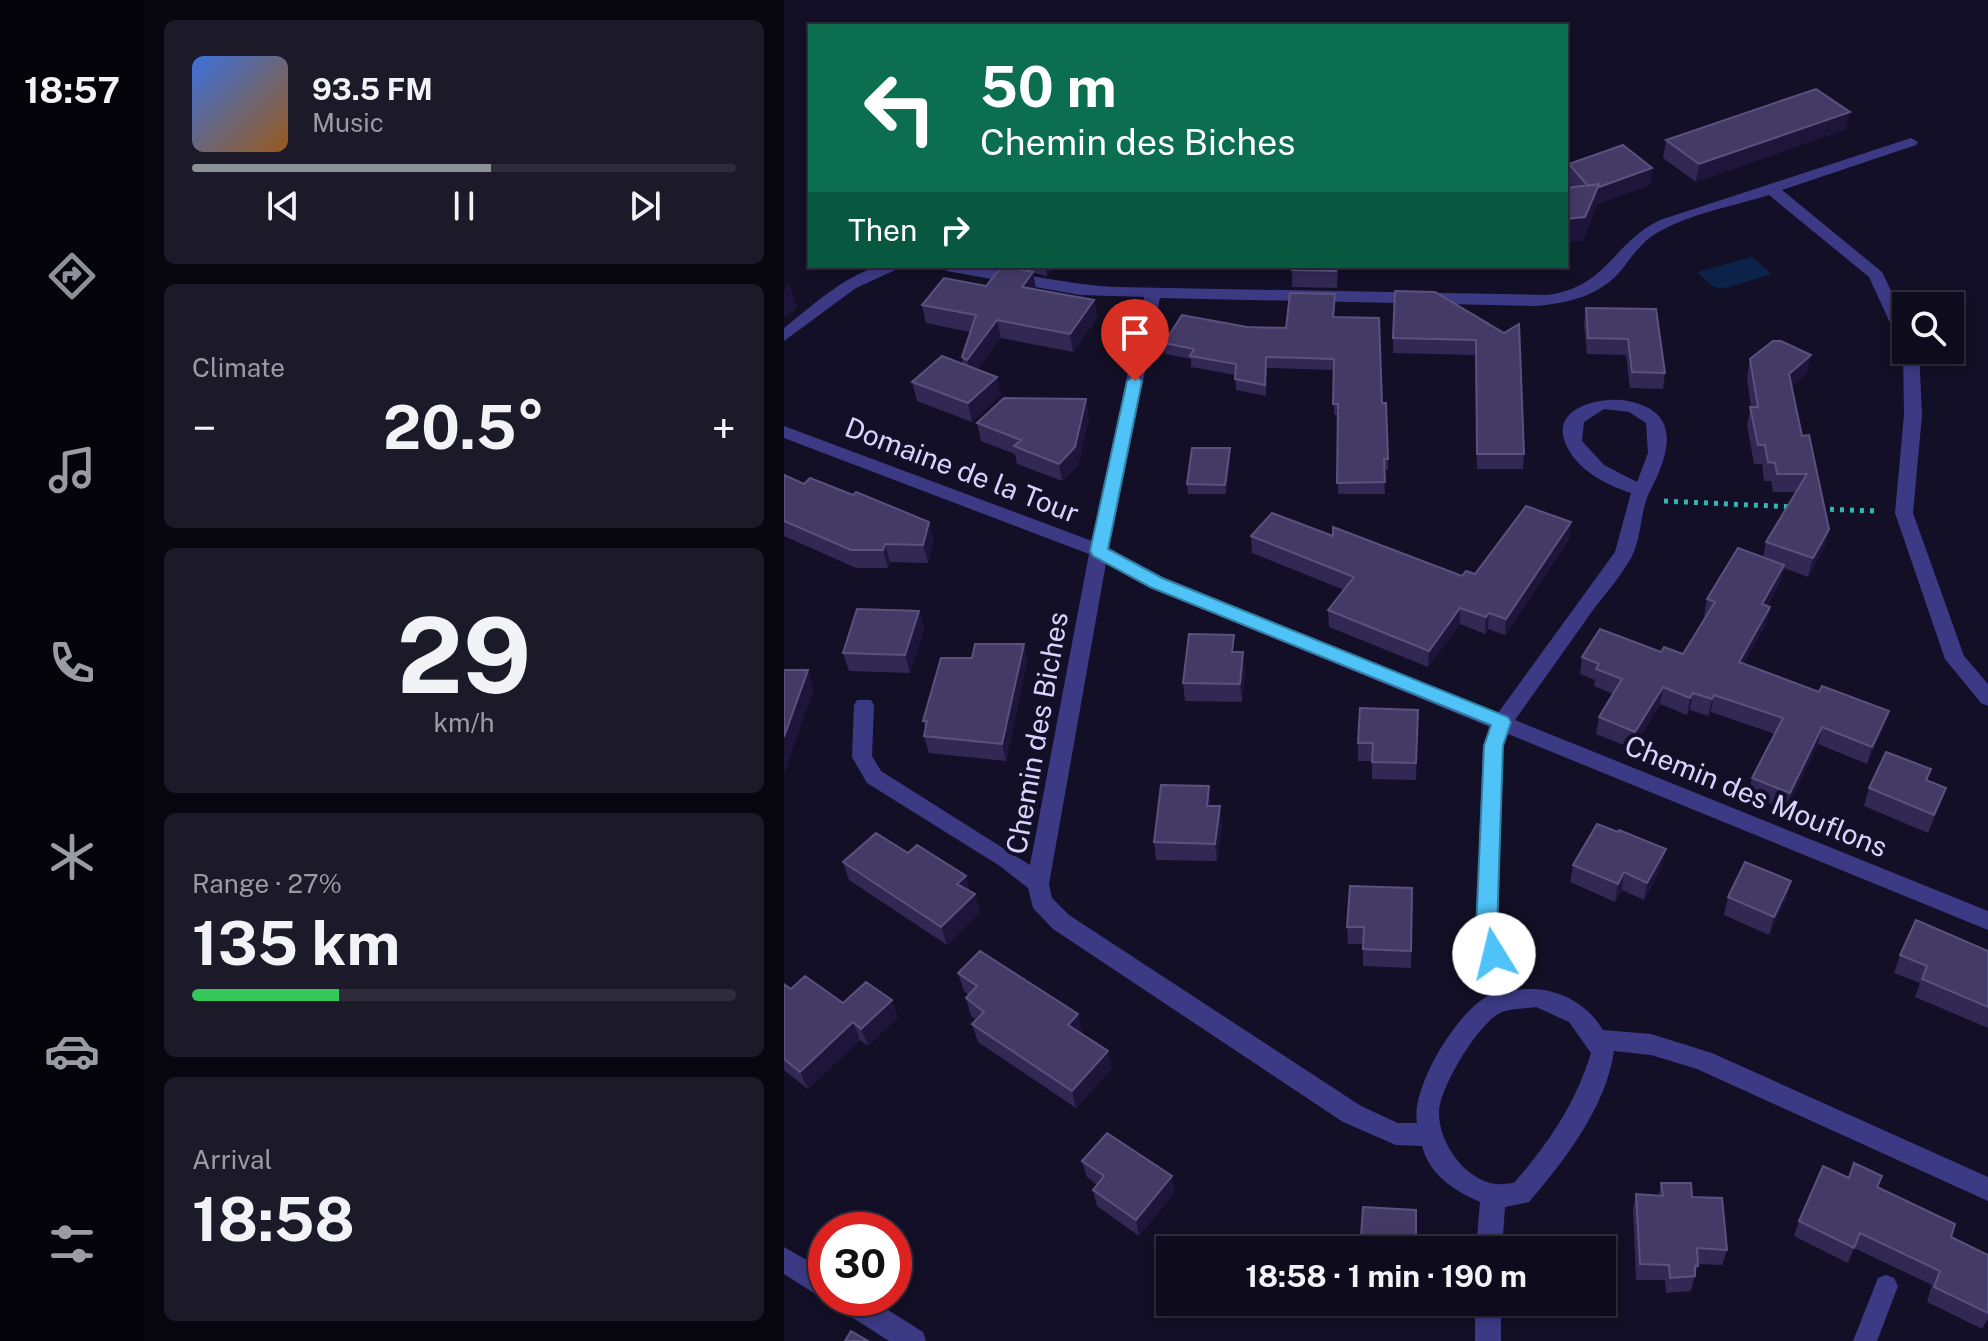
<!DOCTYPE html>
<meta charset="utf-8">
<style>
body{margin:0;font-family:"Public Sans",sans-serif;background:#1c1929;color:#f1f3f6;height:100vh;display:flex;flex-direction:column;font-size:30px;white-space:nowrap}
*{box-sizing:border-box;margin:0}
p{font-size:26px;color:#9b9ba3}
.icon{flex:none;width:44px;height:44px;fill:none;stroke:currentColor;stroke-width:2;stroke-linecap:round;stroke-linejoin:round}
.map{position:relative;flex:1;overflow:hidden}
.side{display:flex;flex-direction:column;gap:20px;padding:20px;background:#08060f;width:640px}
.side>*{flex:none}
.banner{position:absolute;left:24px;top:24px;width:760px;height:244px;border-radius:0px;box-shadow:0 4px 12px #0003,0 0 0 2px #2e2b3b;background:#0b6e4f;color:#fff;overflow:hidden}
.fabs{position:absolute;left:1108px;top:292px;display:grid;gap:16px}
.fabs a{display:grid;place-items:center;width:72px;height:72px;border-radius:0px;background:#0e0b1c;box-shadow:0 4px 12px #0003,0 0 0 2px #2e2b3b;font-size:40px}
.speed{position:absolute;left:24px;top:1212px;display:flex;gap:16px;font-size:40px;font-weight:700;text-align:center}
.speed>*{display:grid;place-content:center;width:104px;height:104px;border-radius:50%;background:#0e0b1c;box-shadow:0 4px 12px #0003,0 0 0 2px #2e2b3b;line-height:1}
.speed .limit{border:12px solid #d22;background:#fff;color:#111}
.pin{position:absolute;display:grid;place-items:center;width:68px;height:68px;color:#fff;margin:-82px -34px;border-radius:50% 50% 50% 0;rotate:-45deg;box-shadow:0 0 8px #0007}
.pin .icon{rotate:45deg}
.me{position:absolute;width:88px;margin:-44px;rotate:351deg;stroke-linejoin:round;filter:drop-shadow(0 0 6px #0008)}
.turn{display:flex;align-items:center;gap:28px;height:168px;padding:0 40px;font-size:36px}
.turn .icon{width:104px;height:104px;stroke-width:2.5}
.turn b{display:block;font-size:56px;line-height:68px}
.then{display:flex;align-items:center;height:76px;padding:0 40px;background:#0003;gap:16px;font-size:30px}
.big{font-size:60px;font-weight:700;line-height:1.1}
.side .widget{flex:1;display:flex;flex-direction:column;justify-content:center;gap:12px;min-width:0;padding:0 28px;border-radius:12px;background:#1c1929}
.side .dial{align-items:center;gap:0}
.dial b{font-size:104px;line-height:1}
.song{display:flex;align-items:center;gap:24px}
.cover{width:96px;height:96px;border-radius:12px;background:linear-gradient(135deg,hsl(220 70% 55%),hsl(30 70% 35%))}
.played{height:8px;border-radius:4px;background:linear-gradient(90deg,#8c9099 55%,#2e2b3b 55%)}
.keys{display:flex;justify-content:space-around;direction:ltr}
.heat{display:flex;justify-content:space-between;align-items:center;font-size:44px;direction:ltr}
.charge{height:12px;border-radius:6px;background:linear-gradient(90deg,#34c759 27%,#2e2b3b 0)}
.trip{position:absolute;left:372px;top:1236px;width:460px;height:80px;border-radius:0px;background:#0e0b1c;box-shadow:0 4px 12px #0003,0 0 0 2px #2e2b3b;font-weight:700;line-height:80px;text-align:center}
main{display:flex;flex:1;min-height:0}
.tab-bar{display:flex;flex-direction:column;width:144px;justify-content:space-around;align-items:center;background:#06040b;color:#9b9ba3}
.tab-bar .icon{width:56px;height:56px}
.tab-bar .selected{color:#8c9099}
.tab-bar b{font-size:36px;color:#f1f3f6}
.map>svg:first-child{display:block}
.water{fill:#0c2248}
.lines{fill:none;stroke-linecap:round;stroke-linejoin:round}
.path{stroke:#2fb8b0;stroke-width:5;stroke-dasharray:4 6;stroke-linecap:butt}
.lane{fill:#3d3a85;fill-rule:evenodd}
.street{fill:#3d3a85;fill-rule:evenodd}
.wall{fill:#312854}
.shaded-wall{fill:#1d163a}
.building{fill:#433a66;stroke:#5a527e;stroke-width:2}
.route{fill:#4fc3f7;stroke:#337fa1;stroke-width:2}
.labels{text-anchor:middle;stroke-width:8;stroke-linejoin:round;paint-order:stroke}
.street-label{font-size:28px;fill:#d9d4ff;stroke:#130f26}
</style>
<main>
<nav class="tab-bar">
<b>18:57</b>
<svg class="icon selected" aria-label="directions" viewBox="0 0 24 24"><path d="M12 3l9 9-9 9-9-9zM9 14v-3h6M13 9l2 2-2 2"/></svg>
<svg class="icon" aria-label="music" viewBox="0 0 24 24"><path d="M9 18V5l10-2v13"/><circle cx="6" cy="18" r="3"/><circle cx="16" cy="16" r="3"/></svg>
<svg class="icon" aria-label="phone" viewBox="0 0 24 24"><path d="M5 4h4l2 5-3 2q2 4 5 5l2-3 5 2v4C11 20 4 13 5 4z"/></svg>
<svg class="icon" aria-label="climate" viewBox="0 0 24 24"><path d="M12 3v18M4 7l16 10M4 17L20 7"/></svg>
<svg class="icon" aria-label="car" viewBox="0 0 24 24"><path d="M5 17H2v-5l4-1 3-4h7l3 4 3 1v5h-3M9 17h6M6 11h13"/><circle cx="7" cy="17" r="2"/><circle cx="17" cy="17" r="2"/></svg>
<svg class="icon" aria-label="filters" viewBox="0 0 24 24"><path d="M4 7h16M4 17h16"/><circle cx="9" cy="7" r="2"/><circle cx="15" cy="17" r="2"/></svg>
</nav>
<section class="side">
<div class="widget">
<div class="song"><i class="cover"></i><div><b>93.5 FM</b><p>Music</p></div></div>
<div class="played"></div>
<div class="keys"><svg class="icon" aria-label="previous" viewBox="0 0 24 24"><path d="M18 5L8 12l10 7zM5 5v14"/></svg><svg class="icon" aria-label="pause" viewBox="0 0 24 24"><path d="M8 5v14M16 5v14"/></svg><svg class="icon" aria-label="next" viewBox="0 0 24 24"><path d="M6 5l10 7-10 7zM19 5v14"/></svg></div>
</div>
<div class="widget"><p>Climate</p>
<div class="heat"><a>−</a><b class="big">20.5°</b><a>+</a></div>
</div>
<div class="widget dial"><b>29</b><p>km/h</p></div>
<div class="widget"><p>Range · 27%</p><b class="big">135 km</b><div class="charge"></div></div>
<div class="widget"><p>Arrival</p><b class="big">18:58</b></div>
</section>
<div class="map">
<svg width="1204" height="1341" viewBox="0 0 1204 1341">
<rect width="100%" height="100%" fill="#130f26"/>
<path class="water" d="M968,257L988,274L938,289L928,286L913,272Z"/>
<g class="lines">
<path class="path" d="M880,501L1010,507
M1036,509L1094,511"/>
<path class="lane" d="M1102,1275L1110,1278L1114,1286L1093,1341H1069L1094,1278Z"/>
<path class="street" d="M1127,138L1134,142L1132,145L998,190L1098,272L1122,322V345L1114,340L1085,277L985,195C947,207 902,214 868,236C856,245 848,256 839,268C817,296 785,303 751,306L376,298L325,548L379,577L714,713L831,552L847,493C822,485 791,469 781,442C767,406 820,396 844,401C899,412 885,454 866,491C856,511 858,536 848,556C838,575 822,593 809,610C783,647 757,683 731,720L1204,911V930L724,734L719,746L714,930L732,990C767,985 800,999 819,1030L867,1034L928,1053L1204,1177V1201L913,1069L867,1055L830,1051C822,1107 781,1160 745,1202L721,1207L718,1250H692L696,1202C670,1190 646,1176 638,1146L612,1145L559,1122L269,929L249,908L244,888L216,866L83,783L68,757L70,705L73,700H87L90,705L88,756L97,771L246,865L305,554L0,438V426L308,541L360,297L296,295L163,271L155,266C215,266 272,284 332,287L763,295C824,287 827,244 876,220ZM820,409L845,412L862,423L864,453L853,482L820,465L798,441L800,422ZM322,563L365,587L706,727L699,746L692,930L710,993C676,1005 626,1088 633,1123H614L577,1106L285,915L268,898L265,884ZM752,1007L785,1022L807,1053C792,1103 764,1144 730,1183C724,1183 717,1185 711,1184C680,1179 654,1142 655,1111C656,1087 694,1024 716,1013C725,1008 742,1009 752,1007Z
M94,266H120L72,288L0,341V328C30,304 58,278 94,266Z
M1122,346V350H1135L1138,415L1129,513L1180,656L1204,684V706L1197,703L1161,659L1111,513L1120,415L1119,350Z
M0,1247L42,1271L44,1298L33,1295L0,1274Z
M48,1298H85L139,1332L142,1341H105L52,1307Z
M691,1302H717V1341H691Z"/>
</g>
<path class="wall" d="M1062,129L912,182L879,158L882,140Z
M785,164L868,168L866,185L813,204L799,241L789,188L783,180Z
M231,266H270L263,276L249,273L252,289L310,300L313,318L289,352L217,338L193,369L217,395L188,422L133,401L128,382L179,364L178,357L186,332L142,323L138,305L202,286L232,269Z
M508,266H554L553,288L508,287Z
M551,305L550,317L598,403L604,459V470H600L601,494H554V415H550V370L483,368L482,396L452,390L451,375L407,367V359L381,354L380,343L463,327L502,328Z
M802,308L872,309L881,373L879,389L846,388L842,355L803,354L800,324Z
M720,333L740,454L739,469H693L691,355L609,353V338Z
M966,359L1023,373L1007,387L1018,436L1045,529L1041,547L1024,577L1000,568L996,582L983,606L986,607L982,624L960,663L1099,728L1083,764L1034,744L1002,810L964,794L968,778L991,734L927,712L924,716L906,710L903,715L876,704L849,749L812,734L815,717L829,694L810,686L811,680L796,674L798,657L877,652L899,654L922,617L920,616L923,599L979,557L982,542L1012,492H989L987,481H980L978,464H970L963,425L967,407L963,378Z
M305,417L294,465L278,481L233,464L231,454L197,441L193,423Z
M446,458L442,494H404L403,484Z
M0,475L150,540L144,563L106,562L104,568H72L0,536Z
M787,522L785,539L721,635L704,629L701,634L676,624L644,667L545,627L544,610L560,590L468,553L467,536H549L678,576L691,574Z
M135,611L140,629L126,673L65,671L59,653Z
M240,644L243,661L222,761L145,753L140,736L142,729L139,721L188,658Z
M451,652L461,670L458,702L401,701L399,683Z
M634,710L632,780L588,779V761H574V743Z
M1147,769L1143,781L1162,788L1144,833L1080,806L1085,788Z
M427,803V806L438,824L433,861L372,860L370,842Z
M59,862L186,892L196,912L163,945L65,880Z
M789,865L878,867L860,900L838,890L831,902L786,882Z
M1007,881L1002,899L985,935L940,915L944,897Z
M628,888L627,968L579,966V944H564L563,927Z
M1204,951V1028L1131,997L1136,983L1110,973L1116,955Z
M174,973L298,1031L297,1033L328,1068L292,1108L194,1042L188,1024L193,1020L187,1016L182,998L185,995L180,991Z
M0,984L7,989L114,1017L84,1046L76,1040L24,1089L0,1070Z
M298,1161L391,1192L355,1236L313,1206L309,1190L313,1185L303,1177Z
M1064,1177L1093,1187L1167,1237L1204,1255V1319L1198,1329L1143,1302L1148,1285L1070,1248L1064,1263L1010,1236L1015,1221Z
M877,1183L908,1197L943,1250L938,1265L914,1264L907,1291L882,1293L881,1280H852L849,1210L852,1194L875,1195Z
M632,1210V1250H557L577,1237Z
M556,1302H614V1308L556,1306Z"/>
<path class="shaded-wall" d="M1066,112L1062,129L912,182L915,164Z
M868,168L866,185L813,204L799,241L782,243V219L807,190Z
M261,266H270L263,276Z
M648,266H670L648,269Z
M249,272L252,290L238,287Z
M6,284L13,308L0,318V289Z
M310,300L313,318L289,352L286,334Z
M213,320L217,338L187,378L183,360Z
M1027,355L1023,373L1001,393L1005,374Z
M213,377L217,395L188,422L184,403Z
M302,399L305,417L294,465L278,481L275,464Z
M446,448V458L442,494L441,485Z
M145,522L150,540L144,563L139,545Z
M787,522L785,539L721,635L722,619Z
M1045,529L1041,547L1024,577L1029,558Z
M101,544L106,562L104,568L99,550Z
M1000,565L996,582L974,621L978,604Z
M986,607L982,624L951,679L955,662Z
M676,608V624L644,667L645,651Z
M135,611L140,629L126,673L121,655Z
M705,613L704,629L701,634L702,617Z
M240,644L243,661L222,761L218,744Z
M459,652L461,670L458,702L456,684Z
M24,670L30,689L0,774V737Z
M879,687L876,704L849,749L851,732Z
M909,693L906,710L903,715L906,698Z
M930,695L927,712L924,716L928,699Z
M1105,711L1099,728L1083,764L1088,747Z
M1038,727L1034,744L1002,810L1006,793Z
M425,786L427,803L425,823L423,806Z
M436,806L438,824L433,861L431,844Z
M882,849L878,867L860,900L863,883Z
M840,872L838,890L831,902L834,884Z
M182,876L187,894L173,884Z
M1007,881L1002,899L985,935L990,917Z
M191,894L196,912L163,945L157,927Z
M108,1000L114,1017L84,1046L77,1029Z
M294,1014L298,1031L288,1042L284,1025Z
M69,1022L76,1040L24,1089L16,1072Z
M324,1051L328,1068L292,1108L288,1091Z
M388,1176L391,1192L355,1236L352,1220Z"/>
<path class="building" d="M1032,89L1066,112L915,164L882,140Z
M839,145L868,168L815,187V184L804,186L785,164Z
M815,184L801,217L782,219V188Z
M218,266L249,272L238,287L310,300L286,334L213,320L183,360L178,357L192,315L138,305L160,278L202,286Z
M508,266H553L552,271L508,270Z
M611,291L651,292L720,333L735,324L740,454H693L692,340L609,338Z
M506,293L551,294L549,317L595,318L598,403H602L604,459H600L601,482L553,483L554,404H549L550,359L482,357L481,385L451,379L452,364L406,356L410,349L380,343L398,315L463,327L502,328Z
M802,308L872,309L881,373L848,372L844,339L804,338Z
M989,341H997L1027,355L1005,374L1018,436L1025,435L1045,529L1029,558L982,542L1023,474H993L991,463L984,462L981,445H974L966,407H974L966,359Z
M158,356L213,377L184,403L128,382Z
M220,398L302,399L291,447L275,464L230,446L237,440L193,423Z
M408,448H446L441,485L403,484Z
M0,475L20,484L26,478L69,495L72,492L145,522L139,545L101,544L99,550H67L0,521Z
M742,506L787,522L722,619L705,613L702,617L676,608L645,651L544,610L570,577L467,536L488,513L549,536V527L678,576L682,571L691,574Z
M954,548L1000,565L978,604L986,607L955,662L1035,692L1038,686L1105,711L1088,747L1038,727L1006,793L968,778L999,718L930,695L928,699L909,693L906,698L879,687L851,732L815,717L838,679L812,669L815,664L798,657L816,629L877,652L880,647L899,654L931,602L923,599Z
M73,609L135,611L121,655L59,653Z
M405,634L450,635L448,652H459L456,684L399,683Z
M191,644H240L218,744L140,736L143,721H139L157,658H188Z
M0,670H24L0,737Z
M576,708L634,710L632,763L588,762L589,743H574Z
M1102,752L1147,769L1142,780L1162,788L1150,815L1085,788Z
M377,785L425,786L423,806H436L431,844L370,842Z
M813,824L834,832L835,830L882,849L863,883L840,872L834,884L789,865Z
M92,833L124,853L133,845L182,876L173,884L191,894L157,927L59,862Z
M961,862L1007,881L990,917L944,897Z
M566,886L628,888L627,951L579,949L580,927H563Z
M1132,920L1204,951V1007L1138,979L1143,966L1116,955Z
M196,951L294,1014L284,1025L324,1051L288,1091L188,1024L200,1012L182,998L193,986L174,973Z
M21,976L59,1003L82,982L108,1000L77,1029L69,1022L16,1072L0,1059V984L7,989Z
M323,1133L388,1176L352,1220L309,1190L320,1176L298,1161Z
M1070,1163L1098,1176L1093,1187L1171,1224L1167,1237L1204,1255V1313L1150,1287L1156,1271L1076,1233L1070,1248L1015,1221L1039,1166L1065,1178Z
M877,1183H907L908,1197L938,1198L943,1250L913,1248L914,1266H911V1276L886,1278L885,1265L856,1264L852,1194L879,1196Z
M579,1207L632,1210V1238H616L615,1250H557L558,1236L577,1237Z
M67,1331L84,1341H61Z"/>
<path class="route" d="M351,376L358,381L324,549L378,578L724,717L727,722L719,746L714,899L713,930L720,954L717,960L710,963L702,960L692,930L700,746L707,725L366,587L309,556L306,551L343,381Z"/>
<g class="labels">
<g class="street-label">
<text transform="translate(178 470) rotate(21)" y="10">Domaine de la Tour</text>
<text transform="translate(253 733) rotate(-80)" y="10">Chemin des Biches</text>
<text transform="translate(972 796) rotate(22)" y="10">Chemin des Mouflons</text>
</g>
</g>
</svg>
<div class="fabs">
<a><svg class="icon" aria-label="search" viewBox="0 0 24 24"><circle cx="10" cy="10" r="6"/><path d="M15 15l6 6"/></svg></a>
</div>
<div class="speed"><div class="limit">30</div></div>
<div class="pin" style="left:351px;top:381px;background:#d93025"><svg class="icon" aria-label="arrive" viewBox="0 0 24 24"><path d="M6 21V4h12l-3 4 3 4H6"/></svg></div>
<svg class="me" style="left:710px;top:954px" viewBox="-20 -20 40 40"><circle r="19" fill="#fff"/><path d="M0-13L10 11 0 6-10 11z" fill="#4fc3f7"/></svg>
<div class="trip">18:58 · 1 min · 190 m</div>
<div class="banner">
<div class="turn"><svg class="icon" aria-label="left" viewBox="0 0 24 24"><path d="M17 20v-9H6M10 6l-5 5 5 5"/></svg><div><b>50 m</b>Chemin des Biches</div></div>
<div class="then">Then<svg class="icon" aria-label="right" viewBox="0 0 24 24"><path d="M7 20v-9h11M14 6l5 5-5 5"/></svg></div>
</div>
</div>
</main>
